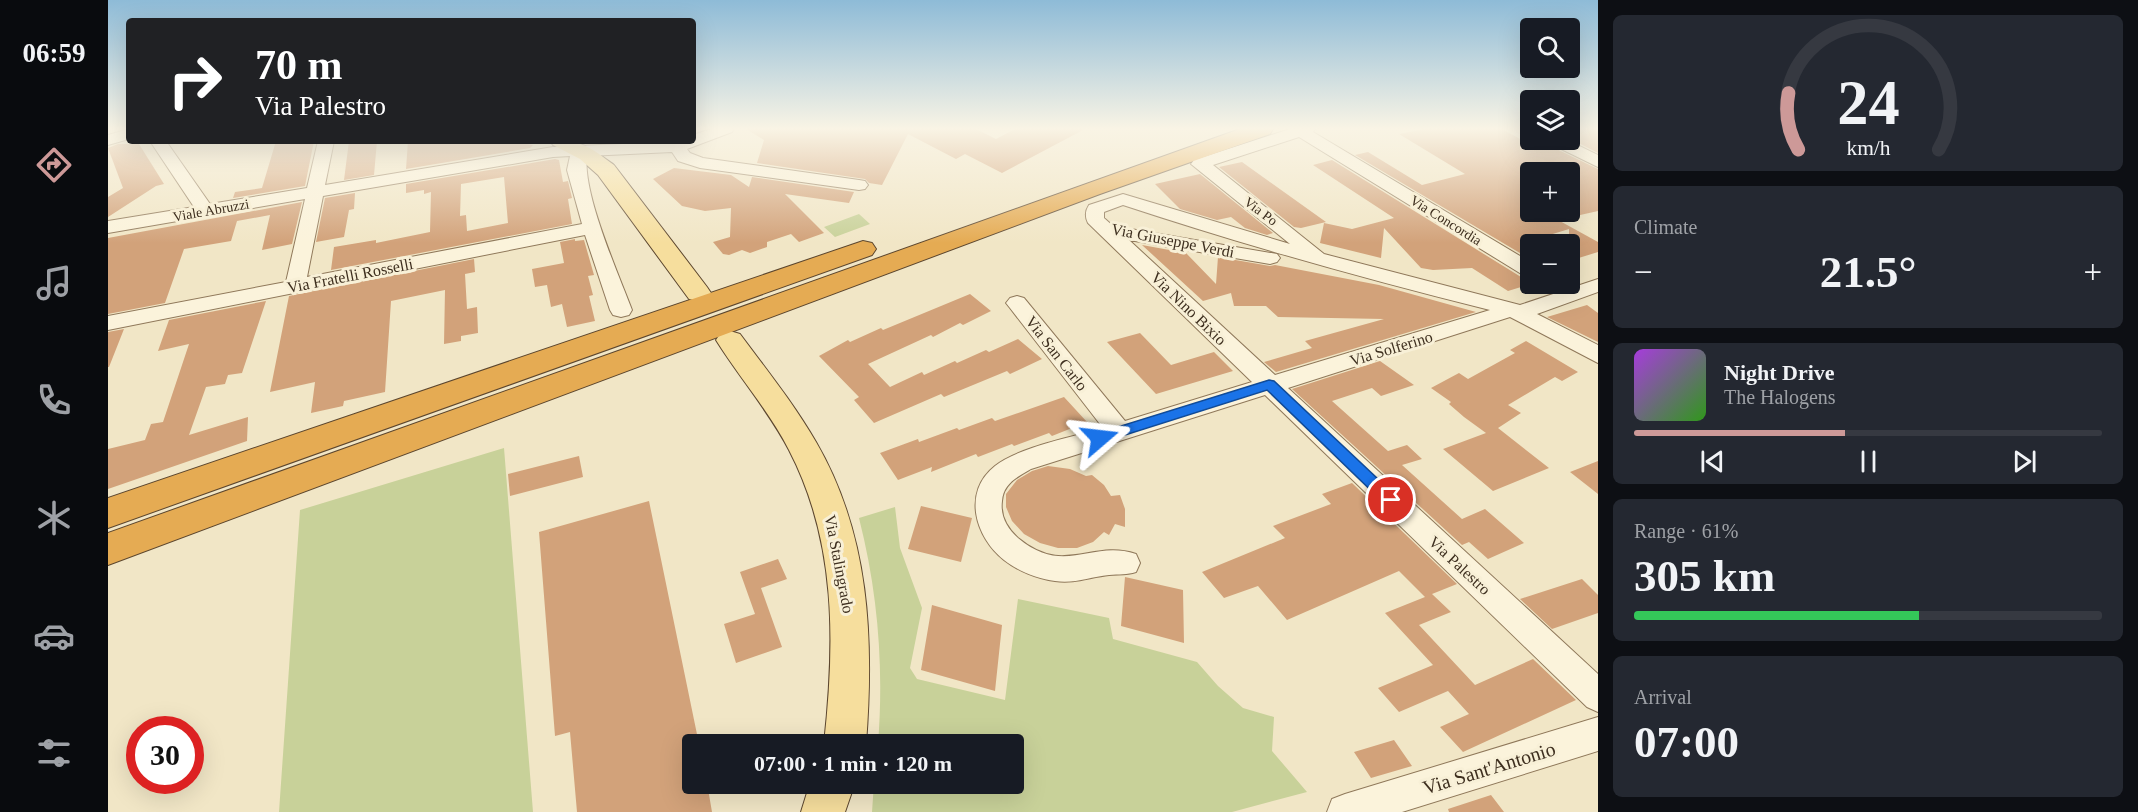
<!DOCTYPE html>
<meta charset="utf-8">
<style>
body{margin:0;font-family:Georgia,serif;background:#242831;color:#f1f3f6;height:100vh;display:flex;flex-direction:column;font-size:22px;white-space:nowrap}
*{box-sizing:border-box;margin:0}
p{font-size:20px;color:#9ea1a6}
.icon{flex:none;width:33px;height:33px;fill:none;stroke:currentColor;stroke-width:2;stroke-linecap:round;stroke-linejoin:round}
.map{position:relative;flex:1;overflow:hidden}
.drawer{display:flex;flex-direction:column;gap:15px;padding:15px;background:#0d0f14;width:540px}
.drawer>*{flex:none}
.banner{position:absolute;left:18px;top:18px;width:570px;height:126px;border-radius:6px;box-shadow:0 6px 24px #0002;background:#202124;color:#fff;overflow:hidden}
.buttons{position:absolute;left:1412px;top:18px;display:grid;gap:12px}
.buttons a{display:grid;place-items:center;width:60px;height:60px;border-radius:6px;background:#171b24;box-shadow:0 6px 24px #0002;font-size:30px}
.speed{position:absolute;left:18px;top:716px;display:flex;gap:12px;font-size:30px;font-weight:700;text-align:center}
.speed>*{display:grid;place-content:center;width:78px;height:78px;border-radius:50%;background:#171b24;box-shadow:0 6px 24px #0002;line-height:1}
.speed .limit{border:9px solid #d22;background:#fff;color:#111}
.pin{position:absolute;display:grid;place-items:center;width:51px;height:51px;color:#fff;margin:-26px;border:3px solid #fff;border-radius:50%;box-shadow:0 2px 6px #0007}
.me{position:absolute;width:66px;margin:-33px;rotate:73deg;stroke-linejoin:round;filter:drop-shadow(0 0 4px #0008)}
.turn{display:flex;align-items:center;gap:21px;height:126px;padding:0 30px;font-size:27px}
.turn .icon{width:78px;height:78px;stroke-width:2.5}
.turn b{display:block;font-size:42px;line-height:51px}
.big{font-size:45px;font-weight:700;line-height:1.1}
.drawer .card{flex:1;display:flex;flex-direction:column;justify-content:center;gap:9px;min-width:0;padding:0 21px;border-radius:9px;background:#242831}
.drawer .dial{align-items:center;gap:0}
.dial svg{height:156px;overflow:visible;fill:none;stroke:#363941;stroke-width:7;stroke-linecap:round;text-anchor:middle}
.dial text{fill:#f1f3f6;stroke:none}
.song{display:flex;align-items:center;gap:18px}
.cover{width:72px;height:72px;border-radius:9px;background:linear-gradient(135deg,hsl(280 70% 55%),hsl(110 70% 35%))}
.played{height:6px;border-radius:3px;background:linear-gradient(90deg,#cd9998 45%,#363941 45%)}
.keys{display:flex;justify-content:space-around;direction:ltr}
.heat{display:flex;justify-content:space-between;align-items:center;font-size:33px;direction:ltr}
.charge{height:9px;border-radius:4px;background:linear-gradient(90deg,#34c759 61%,#363941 0)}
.trip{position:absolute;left:574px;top:734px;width:342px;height:60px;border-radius:6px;background:#171b24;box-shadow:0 6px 24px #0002;font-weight:700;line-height:60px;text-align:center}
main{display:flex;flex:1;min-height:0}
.tabs{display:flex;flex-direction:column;width:108px;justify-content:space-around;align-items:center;background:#090b0e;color:#9ea1a6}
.tabs .icon{width:42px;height:42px}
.tabs .selected{color:#cd9998}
.tabs b{font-size:27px;color:#f1f3f6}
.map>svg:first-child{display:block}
.green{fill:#c8d199}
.building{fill:#d2a27a;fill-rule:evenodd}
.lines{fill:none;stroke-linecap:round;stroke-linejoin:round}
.minor-casing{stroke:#8f785a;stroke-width:2}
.major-casing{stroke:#5c462e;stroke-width:2}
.highway-casing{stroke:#5c462e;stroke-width:2}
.minor{fill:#fbf3db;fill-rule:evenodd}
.major{fill:#f6de9d;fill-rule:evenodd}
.highway{fill:#e5ab53;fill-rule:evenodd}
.route{fill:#1a73e8;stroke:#114b97;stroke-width:1.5}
.labels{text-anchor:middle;stroke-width:6;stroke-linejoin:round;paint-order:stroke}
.far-street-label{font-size:14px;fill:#3e2f1f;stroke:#f8f0d7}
.street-label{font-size:16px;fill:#3e2f1f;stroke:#f8f0d7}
.near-street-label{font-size:20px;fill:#3e2f1f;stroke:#f8f0d7}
</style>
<main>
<nav class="tabs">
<b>06:59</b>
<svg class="icon selected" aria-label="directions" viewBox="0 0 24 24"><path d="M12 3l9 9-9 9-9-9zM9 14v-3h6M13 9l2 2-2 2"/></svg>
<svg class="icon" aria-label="music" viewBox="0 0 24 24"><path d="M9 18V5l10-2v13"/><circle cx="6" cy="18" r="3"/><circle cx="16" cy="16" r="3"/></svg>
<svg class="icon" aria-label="phone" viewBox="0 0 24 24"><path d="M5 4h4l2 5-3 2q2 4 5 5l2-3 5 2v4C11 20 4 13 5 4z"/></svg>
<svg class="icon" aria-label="climate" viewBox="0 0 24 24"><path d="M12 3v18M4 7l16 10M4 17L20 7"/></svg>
<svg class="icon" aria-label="car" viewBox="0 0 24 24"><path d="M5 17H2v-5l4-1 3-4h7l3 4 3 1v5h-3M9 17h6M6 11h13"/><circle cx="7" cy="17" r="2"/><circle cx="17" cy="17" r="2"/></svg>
<svg class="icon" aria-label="filters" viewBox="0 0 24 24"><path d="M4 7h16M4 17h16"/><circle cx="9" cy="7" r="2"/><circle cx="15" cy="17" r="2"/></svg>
</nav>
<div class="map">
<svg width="1490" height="812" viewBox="0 0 1490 812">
<rect width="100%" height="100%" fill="#f1e6c6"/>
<path class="green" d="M751,214L762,224L727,237L716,227Z
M396,448L425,812H171L192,510Z
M787,507L792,548L814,608L802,668L809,679L897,700L910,599L1001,618L1005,639L1089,662L1110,686L1135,708L1166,717L1164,751L1199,792L1124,812H764L766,783H906V744H770C776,667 770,593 751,518Z"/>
<path class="building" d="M638,129H868L888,139L907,129H977L894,173L857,154L848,159L800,134L774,185L761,183L757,179L649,163L656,140Z
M1316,129H1394L1414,140H1437L1440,145L1490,169V211L1450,220L1490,242V252L1461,261V229L1422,241V259L1247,155L1260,152L1314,185L1357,174L1291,134ZM1422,172H1461V212H1422Z
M1461,129H1490V153L1461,138Z
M168,141H206L197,186L125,198L127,192L154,188Z
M241,141H269L266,175L236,180Z
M300,141H400L425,145L422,148L298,169Z
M10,144H31L56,184L48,186L0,217V197L15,188L0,148Z
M447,159L451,160L455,182L460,181L464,198L460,199L464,224L223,270L226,247L268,240V243L322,232L323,192L316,194V190L298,193V184ZM396,177L400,223L359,231L358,215L352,216L353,184Z
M1224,160L1413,277L1423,284L1400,291L1364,268L1325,270L1313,268L1276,228L1273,258L1212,243L1216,223L1244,229L1286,218L1205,165Z
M1134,162L1218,222L1193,228L1186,227L1111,167Z
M566,168L623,175L641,187L644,177L746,192L741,203L677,194L716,233L691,242L683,234L659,242V247L642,253L634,250L621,255L615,254L605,242L622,237L623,208L597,211L574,206L545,179Z
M1092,174L1165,233L1159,235L1137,228L1123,217L1109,220L1072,209L1047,184Z
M247,193L246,209L241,210L236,237L208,242L217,198Z
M194,202L184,244L154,250L162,215L129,221L123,241L76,249L57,303L0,314V238Z
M467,239V241L476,240L486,275L480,276L485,295L481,296L487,321L459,327L454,304L443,307L439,285L427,287L424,269L456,263L452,242Z
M1034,245L1078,253L1108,284L1110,257L1162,266L1167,265L1271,285L1368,312L1168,372L1156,362L1204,348L1197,341L1276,319L1170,317L1158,306H1126L1123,293L1095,301Z
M366,259L367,272L357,274L359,309L369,307L370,333L353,336V341L336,344L337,290L283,301L277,392L236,401L235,406L203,413L207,382L162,392L181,296Z
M862,294L883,311L855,325L852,323L825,337L823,335L760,364L782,387L814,372L816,375L847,361L849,363L878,350L881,352L910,339L934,359L902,374L899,371L836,397L833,394L766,423L746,400L751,397L711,356L740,340L742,342L773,328L775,330Z
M158,301L134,373L120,375L117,384L98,387L81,435L140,417L139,441L0,489V449L37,440L43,424L55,422L81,344L50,351L61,320Z
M1479,305L1490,313V342L1439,317Z
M16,329L1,367H0V332Z
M1032,333L1063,365L1106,352L1125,371L1048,394L999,342Z
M1418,341L1470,372L1454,381L1447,377L1400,405L1413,413L1390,428L1441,468L1385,491L1335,449L1378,433L1356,417L1341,404L1343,402L1323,388L1351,373L1360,379L1407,353L1402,350Z
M1272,361L1306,385L1273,396L1264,388L1224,401L1280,451L1299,445L1314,459L1294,465L1354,519L1377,509L1416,543L1380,559L1361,542L1354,545L1184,389Z
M956,397L979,422L944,436L941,433L906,446L904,444L870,457L868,454L823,472L824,467L790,480L772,453L810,439L811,442L849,428L851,430L884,418L887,421Z
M471,456L475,477L402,496L400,474Z
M1490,461V494L1462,472Z
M940,466L962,469L978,476L984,475L996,485L1003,496L1012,495L1017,509V527L1007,524L1001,535L996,532L985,542L969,548H950L932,543L916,534L904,521L898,507V494L909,480L924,471Z
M1244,483L1349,584L1324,594L1343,612L1311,625L1367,685L1425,659L1468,700L1355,752L1332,727L1361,714L1340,691L1291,712L1270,688L1325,665L1277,613L1317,597L1291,571L1179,620L1150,586L1116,598L1094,572L1177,538L1165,526L1223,504L1214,494Z
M541,501L591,744H585V783H599L604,812H469L462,732L447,736L431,532Z
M813,506L864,518L853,562L800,549Z
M670,559L679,579L653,588L674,647L628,663L616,624L647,614L632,572Z
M1017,577L1075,590L1076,643L1013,626Z
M1474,579L1490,595V613L1444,629L1412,599Z
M824,605L894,625L887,691L813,670Z
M1286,740L1304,766L1263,778L1246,752Z
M1383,795L1396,812H1341L1340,809Z"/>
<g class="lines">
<g class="minor-casing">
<path id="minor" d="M21,129V139L0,145V135Z
M603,129H626L624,132L579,149L582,153L595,158L751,180L757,181L760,185L757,189L751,190L592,168L570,161L564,152L479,156C474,192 510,273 524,310L521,315L513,317L505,315L502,310L477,235L0,330V316L178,282L197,199L0,233V221L86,207L42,141H58L102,204L199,188L210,141H226L217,185L445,147L585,141V135ZM462,156L459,170L474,224L199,277L215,196L445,157Z
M1182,129H1207L1205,132L1422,262V277L1415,275L1191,137L1105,165L1216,254L1412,305L1490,279V292L1429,314L1490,345V363L1402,317L1180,388L1490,674V712L1479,707L1157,395L923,469C909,477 895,484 894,501C892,516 899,528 910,538C957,577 983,539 1028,554L1032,563L1028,572C1019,575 1011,574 1001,575C982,577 966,584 947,581C930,579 910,571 896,560C867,537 854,492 887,466C911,447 965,437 995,428L902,308L898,303L902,298L909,296L916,298L1017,421L1144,382L980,223C977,217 977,211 981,205L1015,194L1182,244L1083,164L1086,160ZM1015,205C1136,245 1258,279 1382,310L1167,375L1021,240L1162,264L1169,262L1172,258L1169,254L1005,226L996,218V212Z
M1439,140H1459L1490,155V167L1441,143Z
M1490,717V751L1294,812H1219L1224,799L1237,794Z"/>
</g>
<g class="major-casing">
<path id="major" d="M442,141C475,141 479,145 506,165L599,287L603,293L599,299L590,301L581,299L490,175L472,159L445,145Z
M622,331L632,334C658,369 686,404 708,442C762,535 766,639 758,744H716C727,644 729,542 681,450C661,411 631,377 608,340L612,334Z
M702,783H747L737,812H693Z"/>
</g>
<g class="highway-casing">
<path id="highway" d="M1132,129H1165L1162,134L992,194L0,565V533Z
M755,241L764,243L768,249L764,255L0,528V498Z"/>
</g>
<use href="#minor" class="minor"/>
<use href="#major" class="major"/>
<use href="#highway" class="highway"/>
</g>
<linearGradient id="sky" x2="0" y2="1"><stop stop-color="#8ebbd7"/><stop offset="0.53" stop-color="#f9f4e5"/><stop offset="1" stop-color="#f9f4e5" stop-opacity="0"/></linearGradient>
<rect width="1490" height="243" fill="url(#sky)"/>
<path class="route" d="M1161,380L1166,381L1288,496L1290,500L1288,504H1277L1159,390L992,443L985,438L987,434Z"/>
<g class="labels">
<g class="far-street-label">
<text transform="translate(103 210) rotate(-10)" y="5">Viale Abruzzi</text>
<text transform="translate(1153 211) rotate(37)" y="5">Via Po</text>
<text transform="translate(1338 220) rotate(32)" y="5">Via Concordia</text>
</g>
<g class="street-label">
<text transform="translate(1065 240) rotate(11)" y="6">Via Giuseppe Verdi</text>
<text transform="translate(242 275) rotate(-11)" y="6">Via Fratelli Rosselli</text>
<text transform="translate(1081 308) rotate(44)" y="6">Via Nino Bixio</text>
<text transform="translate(1283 348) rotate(-17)" y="6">Via Solferino</text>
<text transform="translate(949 353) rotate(52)" y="6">Via San Carlo</text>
<text transform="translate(732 564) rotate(79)" y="6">Via Stalingrado</text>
<text transform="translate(1352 565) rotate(43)" y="6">Via Palestro</text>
</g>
<g class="near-street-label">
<text transform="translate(1381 768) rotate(-17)" y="7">Via Sant'Antonio</text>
</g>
</g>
</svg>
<div class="buttons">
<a><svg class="icon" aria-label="search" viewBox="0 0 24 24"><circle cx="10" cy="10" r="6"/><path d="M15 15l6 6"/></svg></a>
<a><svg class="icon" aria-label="layers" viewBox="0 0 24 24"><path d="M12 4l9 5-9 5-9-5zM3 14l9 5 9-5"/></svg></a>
<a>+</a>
<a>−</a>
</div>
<div class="speed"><div class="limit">30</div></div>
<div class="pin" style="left:1283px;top:500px;background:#d93025"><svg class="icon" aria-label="arrive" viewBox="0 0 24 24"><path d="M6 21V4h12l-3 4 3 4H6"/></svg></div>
<svg class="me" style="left:992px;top:438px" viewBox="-20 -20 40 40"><path d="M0-17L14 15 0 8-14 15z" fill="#1a73e8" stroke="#fff" stroke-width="4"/></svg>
<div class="trip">07:00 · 1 min · 120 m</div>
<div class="banner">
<div class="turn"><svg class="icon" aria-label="right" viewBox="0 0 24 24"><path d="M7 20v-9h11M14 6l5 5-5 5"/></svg><div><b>70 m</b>Via Palestro</div></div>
</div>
</div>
<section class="drawer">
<div class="card dial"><svg viewBox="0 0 100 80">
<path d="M14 69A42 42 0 1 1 86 69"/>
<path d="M14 69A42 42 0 0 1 9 40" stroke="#cd9998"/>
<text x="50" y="56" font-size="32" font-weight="700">24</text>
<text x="50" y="72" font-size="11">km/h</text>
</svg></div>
<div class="card"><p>Climate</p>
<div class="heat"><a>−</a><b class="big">21.5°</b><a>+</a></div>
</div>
<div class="card">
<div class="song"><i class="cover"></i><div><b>Night Drive</b><p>The Halogens</p></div></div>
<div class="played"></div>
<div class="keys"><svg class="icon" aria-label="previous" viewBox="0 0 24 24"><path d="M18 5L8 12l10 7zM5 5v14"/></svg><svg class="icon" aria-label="pause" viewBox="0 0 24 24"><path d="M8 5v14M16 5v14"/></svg><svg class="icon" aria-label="next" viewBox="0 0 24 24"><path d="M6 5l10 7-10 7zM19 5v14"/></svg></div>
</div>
<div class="card"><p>Range · 61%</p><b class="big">305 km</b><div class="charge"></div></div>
<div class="card"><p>Arrival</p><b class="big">07:00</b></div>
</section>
</main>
